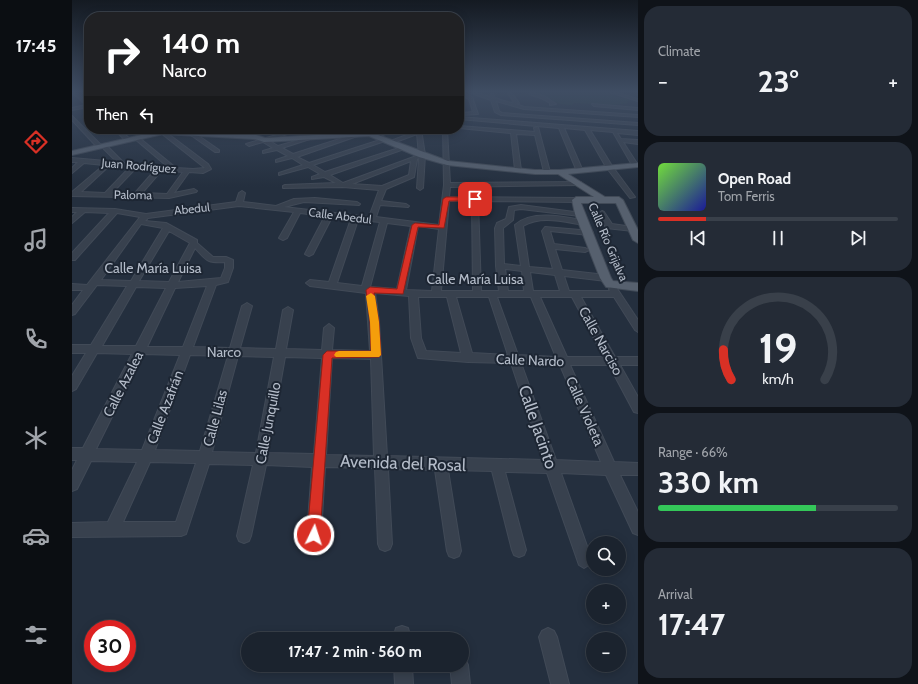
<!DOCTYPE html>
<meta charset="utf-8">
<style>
body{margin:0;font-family:Cabin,sans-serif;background:#242b36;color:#f1f3f6;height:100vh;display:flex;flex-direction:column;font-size:15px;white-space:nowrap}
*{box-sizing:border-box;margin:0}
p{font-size:13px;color:#a0a4aa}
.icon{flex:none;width:22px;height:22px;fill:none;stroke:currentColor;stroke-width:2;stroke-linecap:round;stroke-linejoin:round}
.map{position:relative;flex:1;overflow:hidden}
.drawer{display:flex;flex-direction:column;gap:6px;padding:6px;background:#0f1319;width:280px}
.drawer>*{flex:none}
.banner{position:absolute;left:12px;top:12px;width:380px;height:122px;border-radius:16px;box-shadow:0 2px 10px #0003,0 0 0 1px #39404a;background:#202124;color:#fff;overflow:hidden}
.controls{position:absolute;left:514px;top:536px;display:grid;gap:8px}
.controls a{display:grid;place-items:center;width:40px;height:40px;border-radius:50%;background:#1b232e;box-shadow:0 2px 10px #0003,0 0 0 1px #39404a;font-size:20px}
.speed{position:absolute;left:12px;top:620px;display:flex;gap:8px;font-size:20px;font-weight:700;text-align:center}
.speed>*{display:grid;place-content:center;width:52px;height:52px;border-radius:50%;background:#1b232e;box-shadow:0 2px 10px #0003,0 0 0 1px #39404a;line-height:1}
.speed .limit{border:6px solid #d22;background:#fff;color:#111}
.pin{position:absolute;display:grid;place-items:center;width:34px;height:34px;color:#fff;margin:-17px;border-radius:8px;box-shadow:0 2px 6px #0006}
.me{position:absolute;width:44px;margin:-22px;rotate:4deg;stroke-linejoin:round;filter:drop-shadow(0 0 3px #0008)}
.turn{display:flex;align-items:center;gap:14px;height:84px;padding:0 12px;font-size:18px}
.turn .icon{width:52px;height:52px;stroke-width:2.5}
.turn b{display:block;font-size:28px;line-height:34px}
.then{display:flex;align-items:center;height:38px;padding:0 12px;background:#0003;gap:8px;font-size:15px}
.big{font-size:30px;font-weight:800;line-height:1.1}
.drawer .widget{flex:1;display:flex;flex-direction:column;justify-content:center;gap:6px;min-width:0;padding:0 14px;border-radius:16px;background:#242b36}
.drawer .dial{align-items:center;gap:0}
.dial svg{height:104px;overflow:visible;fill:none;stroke:#39404a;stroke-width:7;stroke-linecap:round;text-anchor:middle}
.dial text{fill:#f1f3f6;stroke:none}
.song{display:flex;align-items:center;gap:12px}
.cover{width:48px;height:48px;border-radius:6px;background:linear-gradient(135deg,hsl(100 70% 55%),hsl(240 70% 35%))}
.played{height:4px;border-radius:2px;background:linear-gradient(90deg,#d93025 20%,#39404a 20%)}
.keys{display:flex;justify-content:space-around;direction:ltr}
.heat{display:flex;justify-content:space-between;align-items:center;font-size:22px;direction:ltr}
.charge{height:6px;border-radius:3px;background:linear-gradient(90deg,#34c759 66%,#39404a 0)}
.trip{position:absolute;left:169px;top:632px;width:228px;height:40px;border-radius:20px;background:#1b232e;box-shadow:0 2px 10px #0003,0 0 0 1px #39404a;font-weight:800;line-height:40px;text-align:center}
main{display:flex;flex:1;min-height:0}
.dock{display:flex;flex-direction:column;width:72px;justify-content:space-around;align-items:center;background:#0b0e12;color:#a0a4aa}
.dock .icon{width:28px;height:28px}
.dock .selected{color:#d93025}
.dock b{font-size:18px;color:#f1f3f6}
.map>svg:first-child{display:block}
.green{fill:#263c3f}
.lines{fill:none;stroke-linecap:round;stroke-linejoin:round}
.minor-casing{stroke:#414a57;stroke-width:2}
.major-casing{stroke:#414a57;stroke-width:2}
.minor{fill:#38414e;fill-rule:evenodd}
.major{fill:#56606e;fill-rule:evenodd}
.route{fill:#d93025;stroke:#8d1f18}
.slow{fill:#f59e0b}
.labels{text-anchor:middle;stroke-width:4;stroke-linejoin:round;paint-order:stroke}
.far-street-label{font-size:12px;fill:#b4bcc9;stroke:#1d2633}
.street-label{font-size:14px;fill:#b4bcc9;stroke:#1d2633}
.near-street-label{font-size:17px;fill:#b4bcc9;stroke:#1d2633}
</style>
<main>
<nav class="dock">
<b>17:45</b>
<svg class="icon selected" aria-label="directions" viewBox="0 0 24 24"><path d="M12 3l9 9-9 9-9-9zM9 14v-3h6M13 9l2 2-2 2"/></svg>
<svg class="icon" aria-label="music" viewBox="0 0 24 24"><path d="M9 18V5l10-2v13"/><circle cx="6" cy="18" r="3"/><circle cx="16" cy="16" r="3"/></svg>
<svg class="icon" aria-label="phone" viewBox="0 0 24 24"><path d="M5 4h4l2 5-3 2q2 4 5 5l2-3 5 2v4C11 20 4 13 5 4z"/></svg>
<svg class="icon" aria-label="climate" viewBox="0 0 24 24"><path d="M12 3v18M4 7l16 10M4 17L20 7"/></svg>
<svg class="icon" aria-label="car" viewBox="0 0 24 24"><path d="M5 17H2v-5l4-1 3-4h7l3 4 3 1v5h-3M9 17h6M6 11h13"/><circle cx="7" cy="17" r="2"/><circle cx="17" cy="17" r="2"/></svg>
<svg class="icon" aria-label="filters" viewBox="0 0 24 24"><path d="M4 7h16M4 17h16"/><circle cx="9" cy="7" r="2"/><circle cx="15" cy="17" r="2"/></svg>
</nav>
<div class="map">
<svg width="566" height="684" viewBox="0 0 566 684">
<rect width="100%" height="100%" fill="#242f3e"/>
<path class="green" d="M462,92H536L544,94L538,95L541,96L560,100L555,101L556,103L542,105L502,103L499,105L488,104Z"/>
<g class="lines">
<g class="minor-casing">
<path id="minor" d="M0,92H4L17,104V107L0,110V108L14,105Z
M387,92L400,97L406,114L390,115V113L401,112L397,99L387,94Z
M396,92H401L418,97L419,94H421L423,98L439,103L442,102L435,92H439L447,103L444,104L452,107L566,115V117L452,109L424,101L427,111L430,113L566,123V125L429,115L423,112L419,100Z
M458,92L472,96L484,104L478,105V103L469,98L457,94Z
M537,92H542L566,99V101Z
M520,104L566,108V110L522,106Z
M0,116L30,146L34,145L52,163L96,167L63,139L62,138L65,136L104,168L121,169L133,168L89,133L88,132L91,130L136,164L139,169L131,173L117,172L102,193L122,189L125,191L124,192L97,198L0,196V192L32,165L12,163L0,173V168L6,162H0V158L45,162L30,147L26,148L0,120ZM38,165L58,167L33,193L9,192ZM64,168L84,169L63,193H40ZM90,170L111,172L95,194L70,193Z
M387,117L566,131V135L545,133L549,139L566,140V144L551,142L566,165L563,167L560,165L541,132L518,130L540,166L563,197L558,198L534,167L513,130L492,128L510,169L507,171L504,169L487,128L387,119Z
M387,126L463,132L462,128L466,127L478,172L475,174L472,172L463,135L444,134L449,170L446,172L443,170L439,133L387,128Z
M42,129H47L58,139V141H54Z
M72,129H77L83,134L78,135Z
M117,129H121V132L147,150V152H143L116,133Z
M153,129H161L141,136L138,134Z
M168,129H174L178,131L195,129L182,134L187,137L184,139Z
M225,129H232L196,140L206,146L241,136V138L210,148L221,154L286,133L291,134L225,157L237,163L311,139L316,140L241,165L253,172L330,147L335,148L258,175L271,183L347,155L345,134L321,143L316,142L345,131V129H349L353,155L351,188L348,190L345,188L347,158L345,159L342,177L314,189L309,201L334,204L337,206L336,207L308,205L304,217L367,225L372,185L371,129H375L378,183L509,182V184L507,185L378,187L377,197L504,198L507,200L504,202L406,201L409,291H427L424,266L423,228L425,223L434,219L437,207L449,205L510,213V215L508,216L449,209L442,210L441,220L431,228L432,264L449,266L443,225C460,209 494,217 515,221L516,223L512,225C492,222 470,215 451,226L457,267L481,269L470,231L473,227L520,231L521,233L517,235L478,231L482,244L513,248L517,250L513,252L483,249L490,270L534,275L538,278L534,281L492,276L497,291H538L537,289L538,287H544L566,320V332L563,330L542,297H509L543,357H566V365H548L566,397V413L562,412L537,365H498L542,462L566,463V475H548L566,512V535L561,533L534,475L489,473L520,560L517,565L512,568L507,565L475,473L433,472L454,550L452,555L447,557L442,555L440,550L420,471L376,470L389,551L387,556L382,558L377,556L375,551L363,470L316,469L320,544L318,549L313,551L308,549L306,544L303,468L253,467L249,535L247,540L242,542L237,540L235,535L240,467L194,465L179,536L177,541L172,543L167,541L165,536L181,465L137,464L114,534L109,536L0,537V523L36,522L65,462L19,461L5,489L0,491V470L5,460H0V448H11L60,354L25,353L4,389L0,391V376L14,353H0V345H19L55,286L25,285L3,314L0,315V305L11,290H0V284L15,285L68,217L45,213L3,260H0V253L37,213L13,212L0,223V217L5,212H0V208L43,209L74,214L164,202L167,193L170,191L173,193L171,202L204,206L222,199L243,198L285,202L288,204L287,205L232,202L212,207L297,217L307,190L271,187L211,188V186L213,185L264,183L252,177L240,179V177L248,174L236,167L207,175V173L231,165L220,158L204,162V160L216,156L205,150L191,153V151L201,148L191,142L177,146L174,144ZM339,161L337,175L310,186L280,184ZM377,201H400L401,291H369ZM167,206L222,212L207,238L211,240L215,238L228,213L253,216L233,254L237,256L241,254L260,217L279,219L257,282L238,280L234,283L238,286L294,293L298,351L260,350L262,328L257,324L252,328L250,350L214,349L221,310L216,307L211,310L204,349L168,348L180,306L175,303L170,306L158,348L121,347L144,285L156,282L161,268V260L154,257H141L125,243V240L94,223L73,221L76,218ZM286,220L308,222L290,286L265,283ZM315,223L339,226L325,289L298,287ZM69,224L91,228L59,281L29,280ZM346,226L367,229L360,291L334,290ZM97,231L118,243L97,282L67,281ZM123,248C135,261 135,263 153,262V268L149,278L106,282ZM433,269L450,271L452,291H436ZM458,272L483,275L488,291H461ZM135,286L111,347H75L103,288ZM64,287L94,288L64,346H30ZM303,293L337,296L339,338L346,358L396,362L439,363L471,460L315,456L307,322ZM346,297H375L389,353L354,351L349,338ZM384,297H417L436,355L400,353ZM425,297H459L484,357L446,355ZM468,297H500L532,357H495ZM71,354L108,355L70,450L24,449ZM118,355L156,356L128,451L83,450ZM166,356L202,357L184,453L140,452ZM213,357L250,358L242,454L196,453ZM260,358L299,359L302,456L254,455ZM449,363L488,365L529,462L484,460ZM78,462L124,463L104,522H51Z
M251,129H257L272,136L267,137Z
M318,129H325L306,137L301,136Z
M530,211L532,212L540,224L561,227L565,229L561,231L534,228L527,213Z
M330,626L336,628L339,639H321L324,628Z
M476,628L482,631L485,637L497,684H479L467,637L470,631Z
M390,657L393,659L396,665L398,684H380L378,665H390Z
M322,665H340L341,684H323Z"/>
</g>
<g class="major-casing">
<path id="major" d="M91,130L184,135L193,138L298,132L376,161L463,170H488L566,163V167L496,174L533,197H547L551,200L566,230V243L561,240L544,203H509L539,278L541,281L566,283V291L534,287L528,278L503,214L500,200L504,197H522L486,174H463L375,165L347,157L297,136L192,142L183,139L91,134L0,155V151Z"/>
</g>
<use href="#minor" class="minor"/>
<use href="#major" class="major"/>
</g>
<linearGradient id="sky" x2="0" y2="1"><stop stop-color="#141a22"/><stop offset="0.49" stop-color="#3f4d63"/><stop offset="1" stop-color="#3f4d63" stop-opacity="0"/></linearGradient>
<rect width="566" height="187" fill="url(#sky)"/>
<path class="route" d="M374,197H403L406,199L403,201H377L372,228L346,227L331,294L302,293L307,322L309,355L307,357L260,358L248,535L246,540L242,542L237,540L235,535L251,355L255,351H299L298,322L294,290L298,287L325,289L340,225L343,223L367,225L371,199Z"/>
<path class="slow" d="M299,293L303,296L307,322L309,355L307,357H264L262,355L264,352L267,351H299L298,322L294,296Z"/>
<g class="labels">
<g class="far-street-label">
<text transform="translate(67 166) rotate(5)" y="4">Juan Rodríguez</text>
<text transform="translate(61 195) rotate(1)" y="4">Paloma</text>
<text transform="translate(120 209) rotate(-6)" y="4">Abedul</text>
<text transform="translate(268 216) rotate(7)" y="4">Calle Abedul</text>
<text transform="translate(536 242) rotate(67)" y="4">Calle Río Grijalva</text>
</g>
<g class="street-label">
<text x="81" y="273">Calle María Luisa</text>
<text x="403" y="284">Calle María Luisa</text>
<text transform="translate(529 341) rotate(61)" y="5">Calle Narciso</text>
<text x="152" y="357">Narco</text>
<text transform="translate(458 360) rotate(2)" y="5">Calle Nardo</text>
<text transform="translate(51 384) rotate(-63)" y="5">Calle Azalea</text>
<text transform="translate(93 407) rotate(-69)" y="5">Calle Azafrán</text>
<text transform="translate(513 411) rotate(66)" y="5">Calle Violeta</text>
<text transform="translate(143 418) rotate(-75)" y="5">Calle Lilas</text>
<text transform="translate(196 423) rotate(-79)" y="5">Calle Junquillo</text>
</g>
<g class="near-street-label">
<text transform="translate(466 427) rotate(71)" y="6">Calle Jacinto</text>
<text transform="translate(331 463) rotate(2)" y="6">Avenida del Rosal</text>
</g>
</g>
</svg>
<div class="controls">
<a><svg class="icon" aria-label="search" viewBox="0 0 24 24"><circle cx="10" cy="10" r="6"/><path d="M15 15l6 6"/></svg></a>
<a>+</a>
<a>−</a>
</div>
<div class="speed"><div class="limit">30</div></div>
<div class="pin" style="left:403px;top:199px;background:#d93025"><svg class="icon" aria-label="arrive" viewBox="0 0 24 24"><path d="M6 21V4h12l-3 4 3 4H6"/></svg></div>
<svg class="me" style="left:242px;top:535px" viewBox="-20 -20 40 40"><circle r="17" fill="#d93025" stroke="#fff" stroke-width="3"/><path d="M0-11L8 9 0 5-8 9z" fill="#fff"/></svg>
<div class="trip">17:47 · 2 min · 560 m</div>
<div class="banner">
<div class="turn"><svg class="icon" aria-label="right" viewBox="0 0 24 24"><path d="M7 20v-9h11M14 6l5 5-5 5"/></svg><div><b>140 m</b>Narco</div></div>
<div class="then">Then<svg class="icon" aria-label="left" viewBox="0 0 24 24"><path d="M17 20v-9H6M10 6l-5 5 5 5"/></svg></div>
</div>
</div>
<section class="drawer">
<div class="widget"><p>Climate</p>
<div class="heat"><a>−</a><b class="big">23°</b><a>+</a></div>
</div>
<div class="widget">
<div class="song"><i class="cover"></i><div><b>Open Road</b><p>Tom Ferris</p></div></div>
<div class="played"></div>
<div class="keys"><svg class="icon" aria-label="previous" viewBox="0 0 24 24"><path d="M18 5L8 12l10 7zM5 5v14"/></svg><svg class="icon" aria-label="pause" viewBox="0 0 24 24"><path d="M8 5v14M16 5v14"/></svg><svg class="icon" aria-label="next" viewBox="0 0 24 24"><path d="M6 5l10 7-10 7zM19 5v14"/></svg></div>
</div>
<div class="widget dial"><svg viewBox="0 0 100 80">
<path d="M14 69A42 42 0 1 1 86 69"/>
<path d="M14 69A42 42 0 0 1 8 46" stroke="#d93025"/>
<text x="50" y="56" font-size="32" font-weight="700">19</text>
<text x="50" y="72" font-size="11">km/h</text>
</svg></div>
<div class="widget"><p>Range · 66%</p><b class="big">330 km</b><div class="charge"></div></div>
<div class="widget"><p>Arrival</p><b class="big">17:47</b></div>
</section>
</main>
